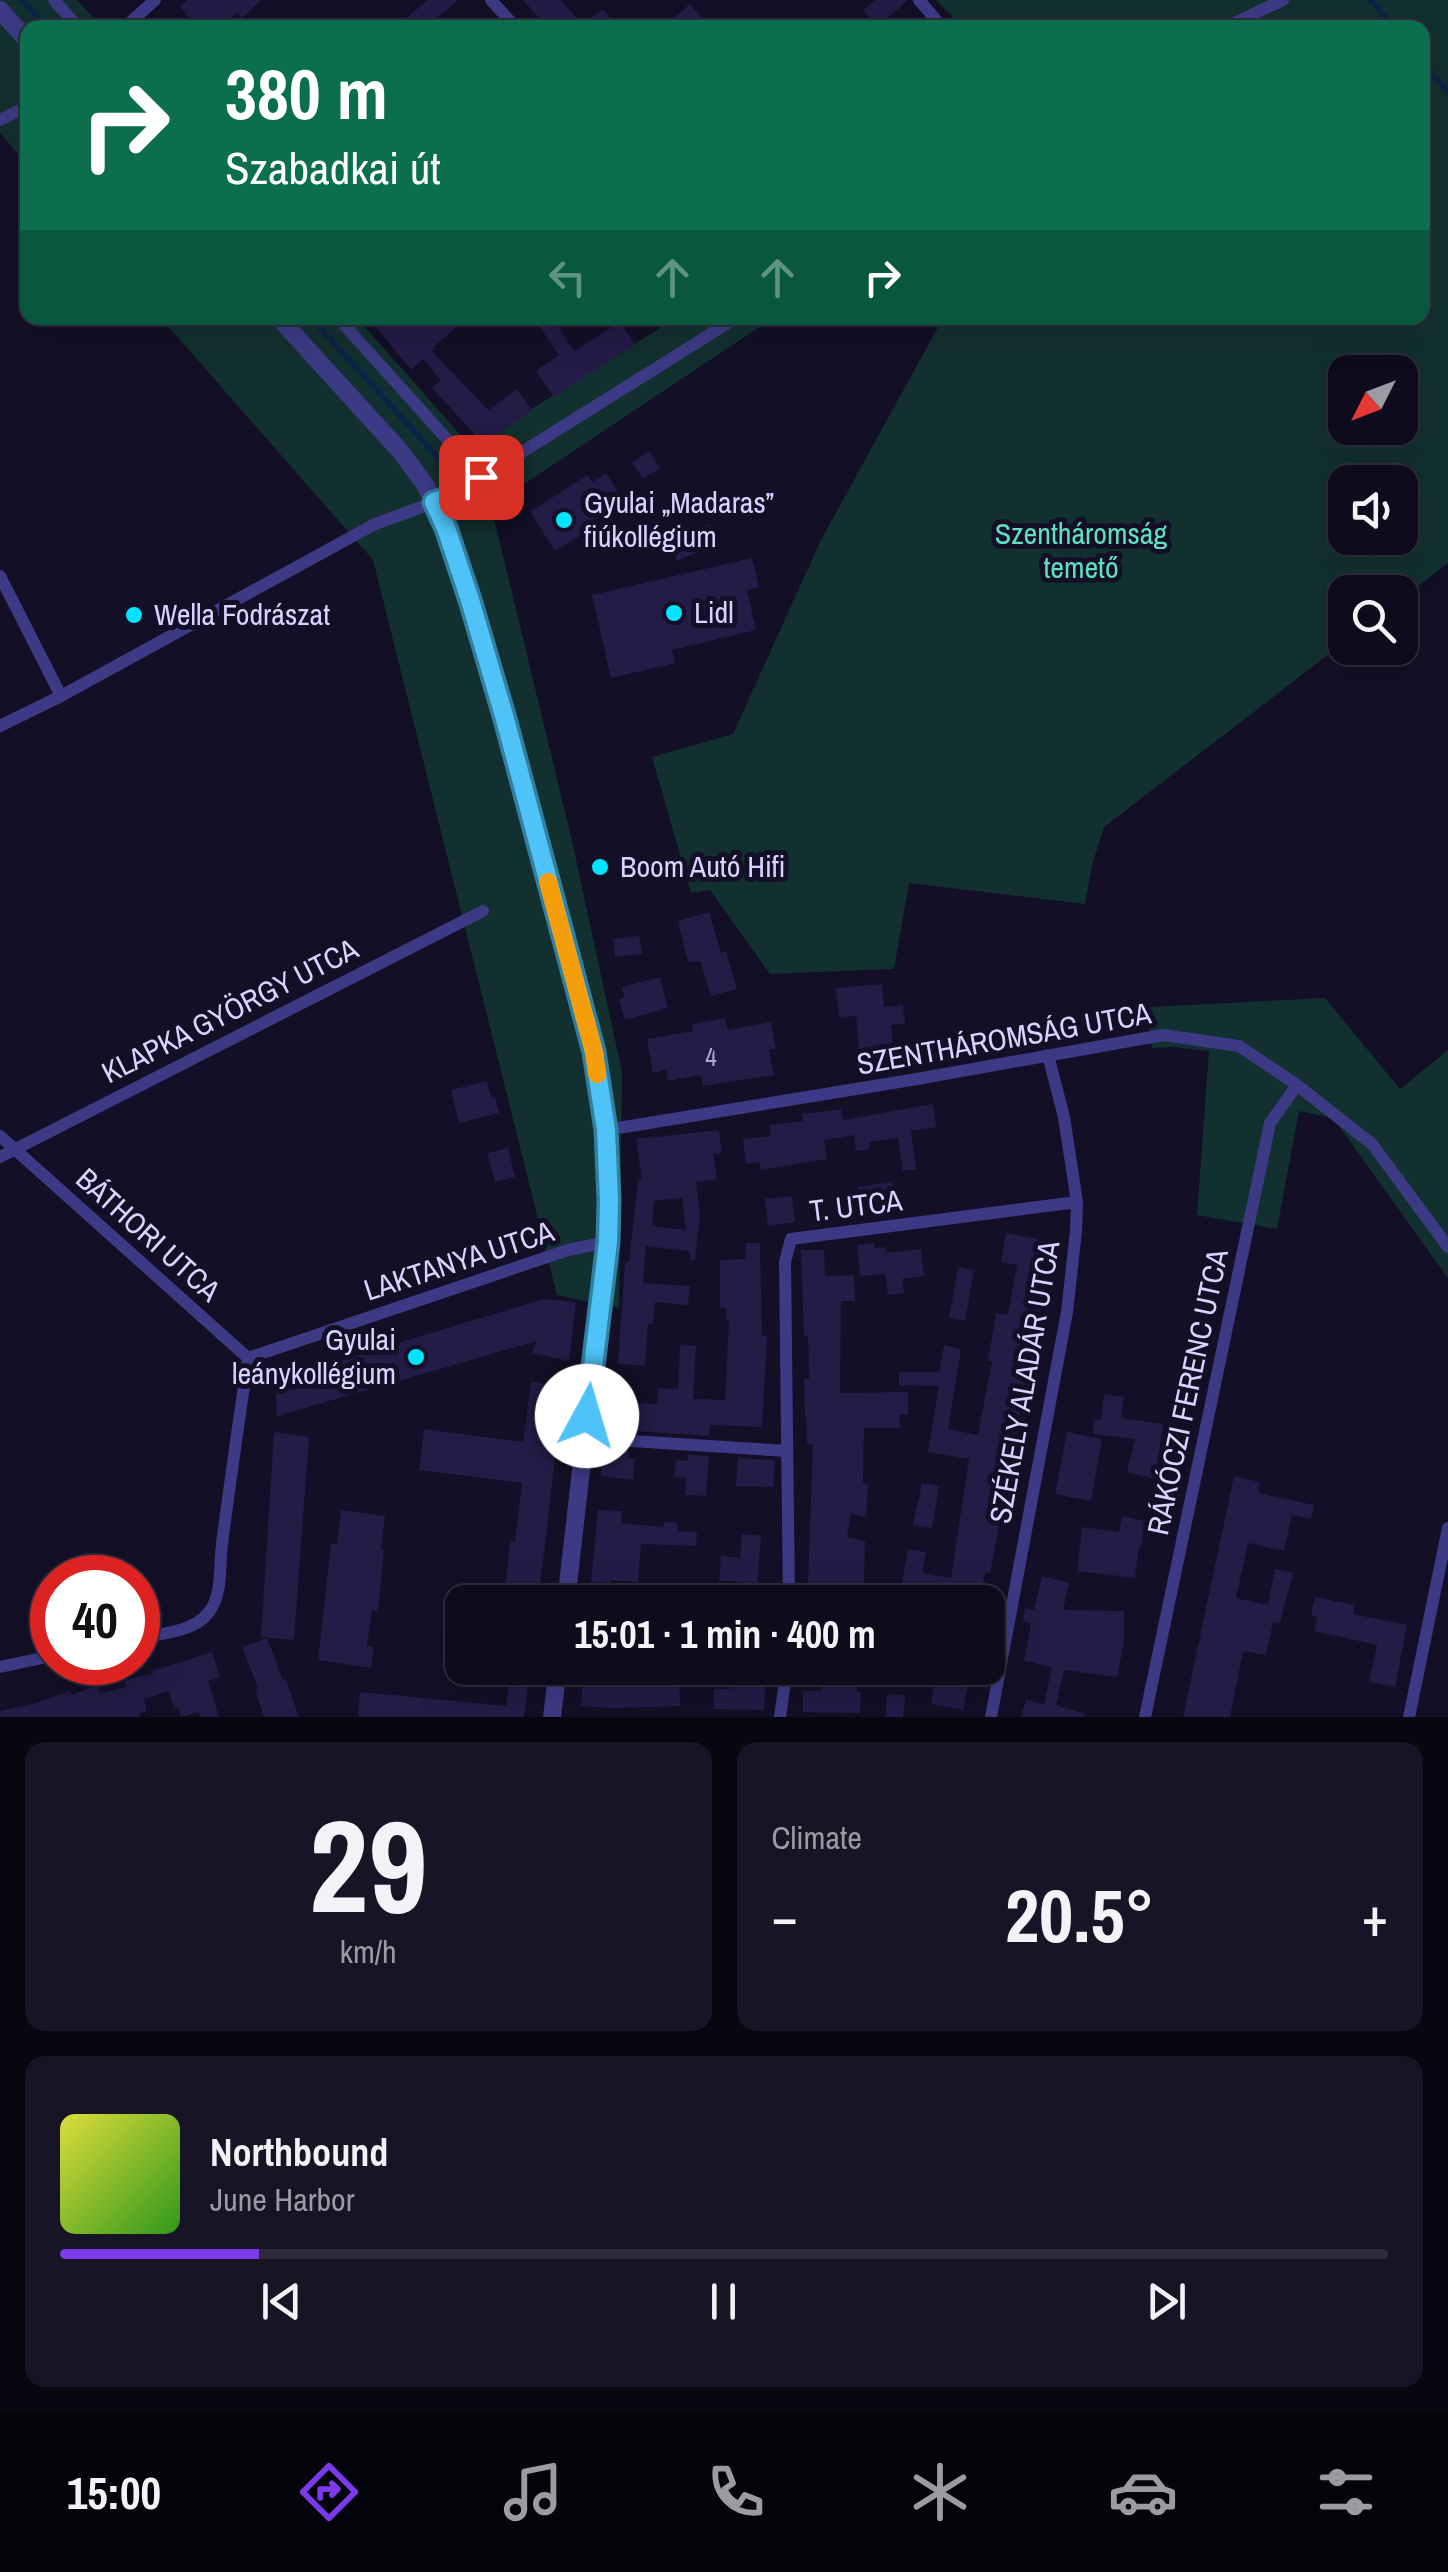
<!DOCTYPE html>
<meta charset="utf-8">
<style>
body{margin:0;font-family:"Archivo Narrow",sans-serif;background:#171425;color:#f1f3f6;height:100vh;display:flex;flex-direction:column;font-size:38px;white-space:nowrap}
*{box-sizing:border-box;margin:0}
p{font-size:32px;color:#9b9ba3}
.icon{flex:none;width:55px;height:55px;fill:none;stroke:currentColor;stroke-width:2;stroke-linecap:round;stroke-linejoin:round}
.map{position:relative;height:1717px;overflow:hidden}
.sheet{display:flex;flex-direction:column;gap:25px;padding:25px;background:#08060f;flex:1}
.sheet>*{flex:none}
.hud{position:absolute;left:20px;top:20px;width:1410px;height:305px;border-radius:20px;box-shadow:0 10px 40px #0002,0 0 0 2px #2e2b3b;background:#0b6e4f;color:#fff;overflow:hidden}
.needle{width:65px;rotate:228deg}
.tools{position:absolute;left:1328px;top:355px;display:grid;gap:20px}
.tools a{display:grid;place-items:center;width:90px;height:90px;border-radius:20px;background:#0e0b1c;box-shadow:0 10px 40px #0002,0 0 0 2px #2e2b3b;font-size:50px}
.speed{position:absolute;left:30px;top:1555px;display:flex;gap:20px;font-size:50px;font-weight:700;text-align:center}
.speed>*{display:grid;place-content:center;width:130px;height:130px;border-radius:50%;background:#0e0b1c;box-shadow:0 10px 40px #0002,0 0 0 2px #2e2b3b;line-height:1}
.speed .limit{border:15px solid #d22;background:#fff;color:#111}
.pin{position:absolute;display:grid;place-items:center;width:85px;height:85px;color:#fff;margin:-42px;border-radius:20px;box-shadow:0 5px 15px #0006}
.me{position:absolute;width:110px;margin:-55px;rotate:6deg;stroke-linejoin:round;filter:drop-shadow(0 0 8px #0008)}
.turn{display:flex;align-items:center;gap:35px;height:210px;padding:0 40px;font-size:45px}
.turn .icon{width:130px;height:130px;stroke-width:2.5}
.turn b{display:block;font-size:70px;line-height:85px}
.lanes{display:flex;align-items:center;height:95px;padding:0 40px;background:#0003;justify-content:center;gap:50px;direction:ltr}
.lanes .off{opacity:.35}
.big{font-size:75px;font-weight:700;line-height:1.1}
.sheet .tile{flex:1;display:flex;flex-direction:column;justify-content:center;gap:15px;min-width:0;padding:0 35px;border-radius:20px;background:#171425}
.sheet .dial{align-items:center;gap:0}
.dial b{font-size:130px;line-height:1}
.song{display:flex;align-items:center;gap:30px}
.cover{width:120px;height:120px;border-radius:15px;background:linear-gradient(135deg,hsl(60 70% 55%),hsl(110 70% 35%))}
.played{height:10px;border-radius:5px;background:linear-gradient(90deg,#7c3aed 15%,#2e2b3b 15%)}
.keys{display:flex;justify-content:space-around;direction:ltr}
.heat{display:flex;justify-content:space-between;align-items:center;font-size:55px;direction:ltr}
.sheet .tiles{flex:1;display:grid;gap:25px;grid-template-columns:1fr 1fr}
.tile:last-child{grid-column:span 2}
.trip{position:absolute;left:445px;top:1585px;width:560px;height:100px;border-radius:20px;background:#0e0b1c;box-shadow:0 10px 40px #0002,0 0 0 2px #2e2b3b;font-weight:700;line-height:100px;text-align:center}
.menu{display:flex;height:160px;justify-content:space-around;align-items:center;background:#06040b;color:#9b9ba3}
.menu .icon{width:70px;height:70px}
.menu .selected{color:#7c3aed}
.menu b{font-size:45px;color:#f1f3f6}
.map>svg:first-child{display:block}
.green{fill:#12302f;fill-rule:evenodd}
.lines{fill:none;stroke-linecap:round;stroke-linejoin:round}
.stream{stroke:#0c2248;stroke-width:5}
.building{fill:#241b47;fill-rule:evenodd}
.minor{stroke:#3d3a85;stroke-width:12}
.tertiary{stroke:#3d3a85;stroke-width:18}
.route-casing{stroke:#337fa1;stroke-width:25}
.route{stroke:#4fc3f7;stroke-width:18}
.slow{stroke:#f59e0b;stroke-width:18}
.poi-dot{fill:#00e5ff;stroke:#130f26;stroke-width:4}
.labels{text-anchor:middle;stroke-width:10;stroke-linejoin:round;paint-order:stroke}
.number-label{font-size:25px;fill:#aca6d1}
.poi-label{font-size:30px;fill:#d9d4ff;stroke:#130f26;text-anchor:start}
.park-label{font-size:30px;fill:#5fe0c0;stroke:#130f26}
.street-label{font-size:30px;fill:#d9d4ff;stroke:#130f26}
</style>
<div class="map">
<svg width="1448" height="1717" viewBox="0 0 1448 1717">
<rect width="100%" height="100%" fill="#130f26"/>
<path class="green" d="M0,0H77L102,27L28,28L27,165L0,133Z
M936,0H1448V563L1400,600V592H1345V642L1104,827L1092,865L1085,904L909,883L894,969L770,974L710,890L691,893L652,757L733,734L821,540L943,318H1422V28L962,27ZM1345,372H1400V428H1345ZM1345,482H1400V538H1345Z
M161,318H357L471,447L676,318H773L491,506L572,841L622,1072L619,1308L557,1295L373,560Z
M1325,998L1400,1089L1448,1050V1278L1333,1118L1299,1111L1277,1229L1197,1215L1209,1051L1173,1047L1152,1048L1147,1007Z"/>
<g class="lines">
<path class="stream" d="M22,0L48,28
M1371,0L1394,28
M1422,62L1448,92
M311,318L446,466"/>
</g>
<path class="building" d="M187,0H261L242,18L237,13L221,28H198L180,7Z
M428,0H458L425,28H394Z
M523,0H561L583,25L603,9L619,28H548Z
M875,0H908L877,27L863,10Z
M690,4L711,28H669L677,20L675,17Z
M369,318H467L433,347L435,349L432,351L488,410L517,389L532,411L483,443L432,388L441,380L423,359L411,370Z
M552,318L574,351L620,322L635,344L554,397L536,371L559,355L539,326Z
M649,451L660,468L643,479L632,463Z
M606,473L621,497L614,501L616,505L579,528L583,534L555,551L530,512L587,475L592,482Z
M710,524L718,543L677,561L669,542Z
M752,558L759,587L747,590L756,630L672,650L675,663L611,678L592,595Z
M709,912L721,953L726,951L737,989L711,996L700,961L688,962L678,921Z
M639,936L642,954L615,957L613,939Z
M660,977L668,1008L625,1020L619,999L624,998L622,987Z
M882,984L884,1007L903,1005L905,1024L891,1025L893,1047L876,1049L877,1059L860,1061L856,1016L839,1018L836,988Z
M725,1018L728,1030L771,1022L776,1049L769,1050L774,1075L703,1086L701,1075L668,1081L666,1070L653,1073L647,1039L693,1031L692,1024Z
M487,1081L491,1097L495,1096L499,1113L459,1123L451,1090Z
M933,1104L936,1127L911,1131L916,1169L903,1171L898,1138L869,1142V1149L856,1151L854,1135L824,1140L827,1159L760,1170V1162L746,1164L743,1139L771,1136L769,1125L803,1121L802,1114L842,1109L843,1120Z
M719,1130L722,1153L713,1154L717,1179L696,1182L700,1214L695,1260H691L689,1251L646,1246L643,1283L690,1286L688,1305L655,1302L653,1325L648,1324L645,1366L618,1364L625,1262H629L638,1180H642L636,1139ZM682,1198L686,1230L652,1226L654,1201Z
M508,1148L515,1177L495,1182L487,1153Z
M892,1182L897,1209L862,1215L858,1187Z
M792,1196L795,1222L768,1226L765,1199Z
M1006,1233L1038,1239L1033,1268L1047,1270L990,1574L985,1573L979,1602H944L945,1596L901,1588L908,1549L926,1552L922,1573L951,1578L969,1459L928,1452L939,1386L899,1385V1372H939L944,1345L961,1349L948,1429L978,1435L992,1361H988L996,1313L1008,1315L1017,1265L1001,1262Z
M746,1243H760L762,1336H767L762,1427L710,1425L709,1436L607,1429L608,1401L657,1404L658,1388L678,1389L680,1345L696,1346L693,1399L725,1400L729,1320H726V1308H720V1260L746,1259Z
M874,1243V1248L885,1247L886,1253L921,1249L924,1276L902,1279L904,1293L888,1295L885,1274L860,1276L857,1245Z
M801,1250H824L825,1276L854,1275L855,1301H841L840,1393L908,1392V1415H899L900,1428H864L863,1483L868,1484L866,1517L851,1514L847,1537L865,1541L864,1588L869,1589L868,1602L805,1600L808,1581L813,1444H807L806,1416H805L804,1379H809L808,1336L804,1337Z
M958,1267L974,1270L965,1321L949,1318Z
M544,1299L576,1302L569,1361L532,1353L537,1341L277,1416L275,1380Z
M531,1382L563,1386L545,1545L538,1602H504L510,1541L515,1542L522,1483L419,1470L424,1429L523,1442Z
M1104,1394L1124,1397L1121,1418L1163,1424L1155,1479L1127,1472L1135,1439L1093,1434L1094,1419L1101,1420Z
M274,1432L309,1437L294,1640L261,1637Z
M1067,1432L1102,1439L1091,1501L1055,1494Z
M603,1449L629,1451L628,1458L635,1459L633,1480L601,1476Z
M688,1455L709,1456L706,1496L685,1495L686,1478L674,1477L676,1460L688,1461Z
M738,1458L775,1460L773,1487L736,1486Z
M1234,1476L1260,1482L1258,1493L1314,1505L1311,1519L1292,1515L1284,1551L1248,1543L1236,1598L1268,1605L1275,1569L1293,1573L1280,1623L1273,1622L1266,1655L1243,1651L1230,1717H1183Z
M922,1483L939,1486L932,1528L913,1525Z
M341,1510L385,1516L381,1549H384L378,1611L372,1610L367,1646L374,1647L371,1668L318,1660L331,1543L337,1544Z
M598,1510L622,1511L621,1523L663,1527L664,1522L677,1523V1531L697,1532L696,1546L641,1544L638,1582L611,1580V1583L591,1582Z
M1122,1516L1146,1521L1141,1547L1139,1546L1135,1578L1077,1571L1082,1527L1119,1532Z
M742,1534L761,1536L757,1584L719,1580L721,1556L740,1558Z
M1042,1576L1069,1583L1063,1610L1124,1611V1643L1117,1677L1064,1670L1056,1705L1085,1714L1084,1717H1021L1026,1699L1044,1705L1052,1667L1024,1661L1031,1623L1023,1621L1025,1608L1034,1610Z
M1315,1597L1355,1605L1353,1614L1407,1625L1395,1687L1369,1682L1377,1645L1314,1631L1318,1617L1311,1615Z
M267,1638L283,1680L286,1679L299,1717H264L255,1689L258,1688L242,1647Z
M212,1652L220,1677L208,1681L219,1717H200L199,1712L181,1717L178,1707L174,1708L169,1691L144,1699L147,1711L139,1713L140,1717H0V1711L33,1704L70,1691L71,1695L98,1685L100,1693L126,1687L125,1680L153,1674L152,1671Z
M511,1668H530L524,1717H358L360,1692L506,1706Z
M584,1668H618L617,1675L665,1674V1668H679L680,1706L615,1708L581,1706Z
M729,1668H766L764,1710L714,1709V1689H730Z
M821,1668H858L857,1692H861L860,1713L803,1712V1691H821Z
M937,1668H971L963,1710L931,1704Z
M887,1694L905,1696L903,1717H885Z"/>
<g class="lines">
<path class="minor" d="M54,0L79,28
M491,0L516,28
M919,0L943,28
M124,28L155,0
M1224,28L1283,0
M0,120L28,106
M338,318L481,477
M0,576L61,696
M0,726L61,696L375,524L452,496L736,318
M606,1130L917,1079L1163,1035L1239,1046L1297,1085L1372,1144L1448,1247
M0,1136L248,1358
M0,1157L483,911
M585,1438L786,1451
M789,1602L785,1262L791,1239L1077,1202
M138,1638C161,1633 193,1633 209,1612C223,1594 219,1566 222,1544C230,1482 239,1420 248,1358L568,1250L607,1242
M0,1667L52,1656
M780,1717L787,1668
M991,1717L1067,1312L1076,1231L1077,1202L1064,1117L1048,1055
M1145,1717L1270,1123L1297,1085
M1409,1717L1448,1528"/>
<path class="tertiary" d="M0,10L28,41
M279,318L401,452L426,486L446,528L505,719L594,1052L606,1130L607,1242L566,1602
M552,1717L558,1668"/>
</g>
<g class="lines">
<g class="route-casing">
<path id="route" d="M481,477L452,496L434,502L446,528L470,600L505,719L594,1052L606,1130L609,1200L608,1242L587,1416"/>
</g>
<use href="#route" class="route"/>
<path class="slow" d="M548,882L594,1052L597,1074"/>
</g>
<g class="poi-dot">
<circle cx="564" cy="520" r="10"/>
<circle cx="674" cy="613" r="10"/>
<circle cx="134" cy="615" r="10"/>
<circle cx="600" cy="867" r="10"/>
<circle cx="416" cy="1357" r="10"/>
</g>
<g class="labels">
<g class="number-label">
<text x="711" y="1066">4</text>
</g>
<g class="poi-label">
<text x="584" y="513">Gyulai „Madaras”<tspan x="584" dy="34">fiúkollégium</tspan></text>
<text x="694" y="623">Lidl</text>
<text x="154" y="625">Wella Fodrászat</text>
<text x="620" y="877">Boom Autó Hifi</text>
<text x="396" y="1350" text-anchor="end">Gyulai<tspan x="396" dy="34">leánykollégium</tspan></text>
</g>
<g class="park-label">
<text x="1081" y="544">Szentháromság<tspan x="1081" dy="34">temető</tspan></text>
</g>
<g class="street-label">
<text transform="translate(230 1011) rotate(-27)" y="10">KLAPKA GYÖRGY UTCA</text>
<text transform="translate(1004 1039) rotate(-10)" y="10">SZENTHÁROMSÁG UTCA</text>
<text transform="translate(856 1206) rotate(-7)" y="10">T. UTCA</text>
<text transform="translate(148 1235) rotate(42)" y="10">BÁTHORI UTCA</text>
<text transform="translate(459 1261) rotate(-18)" y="10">LAKTANYA UTCA</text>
<text transform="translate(1025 1382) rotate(-80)" y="10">SZÉKELY ALADÁR UTCA</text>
<text transform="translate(1188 1392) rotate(-78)" y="10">RÁKÓCZI FERENC UTCA</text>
</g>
</g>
</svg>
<div class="tools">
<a><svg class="needle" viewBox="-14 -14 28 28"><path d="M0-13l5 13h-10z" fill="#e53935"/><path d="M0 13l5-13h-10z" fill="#9b9ba3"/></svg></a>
<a><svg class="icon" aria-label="sound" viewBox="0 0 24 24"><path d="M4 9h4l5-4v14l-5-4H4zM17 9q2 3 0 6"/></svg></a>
<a><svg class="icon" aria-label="search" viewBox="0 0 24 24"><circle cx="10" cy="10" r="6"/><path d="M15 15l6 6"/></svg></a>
</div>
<div class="speed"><div class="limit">40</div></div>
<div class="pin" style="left:481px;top:477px;background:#d93025"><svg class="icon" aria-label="arrive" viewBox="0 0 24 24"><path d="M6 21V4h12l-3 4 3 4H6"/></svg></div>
<svg class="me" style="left:587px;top:1416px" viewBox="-20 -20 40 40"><circle r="19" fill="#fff"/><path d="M0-13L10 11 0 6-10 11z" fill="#4fc3f7"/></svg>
<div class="trip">15:01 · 1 min · 400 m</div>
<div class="hud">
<div class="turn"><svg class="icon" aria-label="right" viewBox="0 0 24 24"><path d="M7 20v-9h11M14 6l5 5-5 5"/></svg><div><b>380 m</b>Szabadkai út</div></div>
<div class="lanes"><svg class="icon off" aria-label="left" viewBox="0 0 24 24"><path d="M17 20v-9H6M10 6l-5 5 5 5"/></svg><svg class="icon off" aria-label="ahead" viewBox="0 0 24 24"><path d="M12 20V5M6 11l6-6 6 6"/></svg><svg class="icon off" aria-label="ahead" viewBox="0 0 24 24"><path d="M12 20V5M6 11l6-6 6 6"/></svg><svg class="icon" aria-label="right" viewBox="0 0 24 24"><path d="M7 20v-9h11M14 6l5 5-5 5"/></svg></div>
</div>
</div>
<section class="sheet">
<div class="tiles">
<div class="tile dial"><b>29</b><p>km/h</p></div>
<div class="tile"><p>Climate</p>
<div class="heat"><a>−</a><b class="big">20.5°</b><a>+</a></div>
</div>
<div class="tile">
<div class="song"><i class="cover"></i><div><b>Northbound</b><p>June Harbor</p></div></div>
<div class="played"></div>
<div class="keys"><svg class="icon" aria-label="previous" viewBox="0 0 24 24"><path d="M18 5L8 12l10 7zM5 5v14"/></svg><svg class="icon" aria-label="pause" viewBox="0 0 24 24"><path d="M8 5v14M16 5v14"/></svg><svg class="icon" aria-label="next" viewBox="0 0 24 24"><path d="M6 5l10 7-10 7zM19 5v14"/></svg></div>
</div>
</div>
</section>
<nav class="menu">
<b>15:00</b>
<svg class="icon selected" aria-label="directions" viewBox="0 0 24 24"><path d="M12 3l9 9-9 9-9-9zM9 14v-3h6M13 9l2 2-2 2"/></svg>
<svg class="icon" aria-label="music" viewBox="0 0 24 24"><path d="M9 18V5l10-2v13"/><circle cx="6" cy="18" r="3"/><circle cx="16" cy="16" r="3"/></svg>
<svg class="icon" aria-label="phone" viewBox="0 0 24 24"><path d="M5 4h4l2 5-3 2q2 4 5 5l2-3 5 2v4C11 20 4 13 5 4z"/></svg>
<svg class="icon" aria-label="climate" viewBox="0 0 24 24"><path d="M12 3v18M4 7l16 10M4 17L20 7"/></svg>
<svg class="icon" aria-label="car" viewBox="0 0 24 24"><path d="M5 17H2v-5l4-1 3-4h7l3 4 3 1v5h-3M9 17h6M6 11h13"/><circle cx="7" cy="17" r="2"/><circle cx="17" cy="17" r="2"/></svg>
<svg class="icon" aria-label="filters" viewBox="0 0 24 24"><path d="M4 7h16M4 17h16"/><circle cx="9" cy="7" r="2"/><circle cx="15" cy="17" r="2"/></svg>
</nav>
